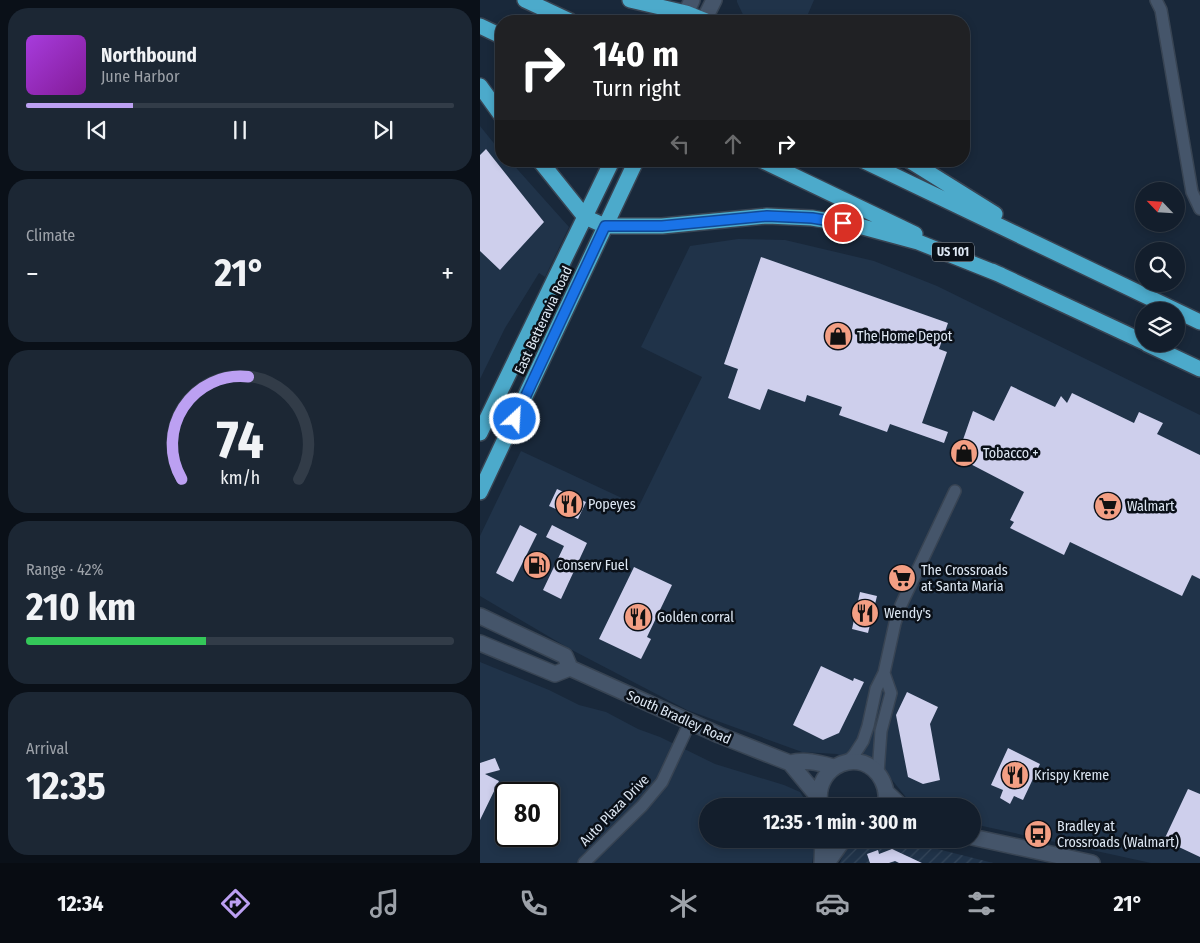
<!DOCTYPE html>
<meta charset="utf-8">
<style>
body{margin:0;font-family:"Fira Sans Condensed",sans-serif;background:#1c2734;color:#f1f3f6;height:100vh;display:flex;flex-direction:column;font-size:19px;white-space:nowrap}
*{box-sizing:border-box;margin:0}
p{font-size:16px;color:#9da2a9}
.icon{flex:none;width:28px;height:28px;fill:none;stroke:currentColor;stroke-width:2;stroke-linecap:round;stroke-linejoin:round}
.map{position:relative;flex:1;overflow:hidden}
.side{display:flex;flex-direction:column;gap:8px;padding:8px;background:#0a1018;width:480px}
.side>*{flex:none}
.top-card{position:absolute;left:15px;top:15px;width:475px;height:152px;border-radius:20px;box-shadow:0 2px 8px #0003,0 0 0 1px #323c48;background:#202124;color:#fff;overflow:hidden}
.needle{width:32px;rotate:295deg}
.controls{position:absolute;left:655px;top:182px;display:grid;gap:10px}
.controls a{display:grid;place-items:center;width:50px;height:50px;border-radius:50%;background:#131e2c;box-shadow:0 2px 8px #0003,0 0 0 1px #323c48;font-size:25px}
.speed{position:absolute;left:15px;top:782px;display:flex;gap:10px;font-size:25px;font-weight:700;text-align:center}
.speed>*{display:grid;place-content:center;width:65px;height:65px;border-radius:50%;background:#131e2c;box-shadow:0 2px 8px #0003,0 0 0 1px #323c48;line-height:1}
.speed .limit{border:2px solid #111;border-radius:8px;background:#fff;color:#111}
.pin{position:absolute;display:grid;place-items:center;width:42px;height:42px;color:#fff;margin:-21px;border:2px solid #fff;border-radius:50%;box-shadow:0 1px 5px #0007}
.me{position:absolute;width:55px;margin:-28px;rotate:25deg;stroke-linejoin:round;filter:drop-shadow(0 0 4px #0008)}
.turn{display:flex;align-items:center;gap:18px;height:105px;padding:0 15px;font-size:22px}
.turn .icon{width:65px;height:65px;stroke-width:2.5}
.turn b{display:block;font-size:35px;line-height:42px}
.lanes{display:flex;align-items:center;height:48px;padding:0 15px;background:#0003;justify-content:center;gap:25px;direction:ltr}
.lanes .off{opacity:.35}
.big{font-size:38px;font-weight:700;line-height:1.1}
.side .widget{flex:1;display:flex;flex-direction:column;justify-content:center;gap:8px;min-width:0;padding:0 18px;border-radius:20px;background:#1c2734}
.side .dial{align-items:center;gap:0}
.dial svg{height:130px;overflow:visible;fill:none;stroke:#323c48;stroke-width:7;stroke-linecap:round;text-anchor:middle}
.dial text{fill:#f1f3f6;stroke:none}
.song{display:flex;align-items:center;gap:15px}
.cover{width:60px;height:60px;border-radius:8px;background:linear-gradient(135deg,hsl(280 70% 55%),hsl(290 70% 35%))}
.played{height:5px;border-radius:2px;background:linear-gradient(90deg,#bca0f2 25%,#323c48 25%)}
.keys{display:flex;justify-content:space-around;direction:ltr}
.heat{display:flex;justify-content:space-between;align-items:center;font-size:28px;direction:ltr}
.charge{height:8px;border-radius:4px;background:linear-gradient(90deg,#34c759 42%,#323c48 0)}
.trip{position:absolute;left:219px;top:798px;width:282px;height:50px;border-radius:25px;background:#131e2c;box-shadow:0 2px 8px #0003,0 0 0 1px #323c48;font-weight:700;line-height:50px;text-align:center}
.tabs{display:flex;height:80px;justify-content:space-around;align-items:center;background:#080c12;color:#9da2a9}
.tabs .icon{width:35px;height:35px}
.tabs .active{color:#bca0f2}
.tabs b{font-size:22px;color:#f1f3f6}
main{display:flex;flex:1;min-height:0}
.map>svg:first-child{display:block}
.built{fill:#203349;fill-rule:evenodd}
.industrial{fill:url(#industrial-furrows)}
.building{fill:#cecfec}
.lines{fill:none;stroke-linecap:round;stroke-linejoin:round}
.street-casing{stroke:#384453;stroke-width:14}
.secondary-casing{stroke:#384453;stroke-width:18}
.highway-casing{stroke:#384453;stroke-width:18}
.street{stroke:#45556a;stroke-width:11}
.secondary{stroke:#45556a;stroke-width:15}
.highway{stroke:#4caacb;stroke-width:15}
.route-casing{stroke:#114b97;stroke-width:12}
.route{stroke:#1a73e8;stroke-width:9}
.labels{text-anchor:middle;stroke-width:5;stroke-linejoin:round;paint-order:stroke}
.shield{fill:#0a1018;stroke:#9ea6b1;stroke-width:1}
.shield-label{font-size:12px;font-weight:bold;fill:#dde7f3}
.street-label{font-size:14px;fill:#dde7f3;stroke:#0a1018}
.poi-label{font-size:14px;fill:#dde7f3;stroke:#0a1018;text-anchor:start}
</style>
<main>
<section class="side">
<div class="widget">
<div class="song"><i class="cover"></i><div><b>Northbound</b><p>June Harbor</p></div></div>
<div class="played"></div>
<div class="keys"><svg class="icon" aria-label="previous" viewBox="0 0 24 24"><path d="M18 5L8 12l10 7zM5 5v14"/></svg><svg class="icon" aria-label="pause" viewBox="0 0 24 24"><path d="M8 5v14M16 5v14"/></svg><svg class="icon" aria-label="next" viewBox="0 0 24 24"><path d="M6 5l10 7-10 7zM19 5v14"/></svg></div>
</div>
<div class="widget"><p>Climate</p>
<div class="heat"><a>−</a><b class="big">21°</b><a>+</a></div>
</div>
<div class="widget dial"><svg viewBox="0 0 100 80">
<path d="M14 69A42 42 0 1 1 86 69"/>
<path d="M14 69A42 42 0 0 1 55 6" stroke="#bca0f2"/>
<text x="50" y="56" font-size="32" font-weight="700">74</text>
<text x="50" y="72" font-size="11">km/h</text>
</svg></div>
<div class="widget"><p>Range · 42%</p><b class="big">210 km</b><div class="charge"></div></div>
<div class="widget"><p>Arrival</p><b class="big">12:35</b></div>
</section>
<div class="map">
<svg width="720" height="863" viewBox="0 0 720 863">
<defs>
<pattern id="industrial-furrows" width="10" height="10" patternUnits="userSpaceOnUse" patternTransform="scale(1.25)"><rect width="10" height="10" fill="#203349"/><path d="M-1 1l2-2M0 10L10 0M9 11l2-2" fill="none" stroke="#35475b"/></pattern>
</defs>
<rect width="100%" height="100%" fill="#19283a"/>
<path class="built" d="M257,0H334L325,21H266L257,2Z
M0,126L21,152V161H30L89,227L65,277L59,273L25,328L0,379Z
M258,239L305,240L394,261L457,286L720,415V863H671L493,824L492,806H433L408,775L357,754L322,752L207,710L90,649L0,596V536L41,451L159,506L222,377L161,347L210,246Z
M0,662L69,690L99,705L126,712L158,729L180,737L235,764L304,785L320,792L329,806H228V839H334L335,846L332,863H0ZM26,794H69V836H26Z"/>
<path class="industrial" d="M387,839H418L513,863H360L364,853L372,845Z"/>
<path class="building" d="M6,149L64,222L20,270L0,251V155Z
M281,257L468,323L459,349L467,352L442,423L468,432L464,443L410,424L407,432L359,415L362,407L327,395L325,402L288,389L280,410L248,398L258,369L244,364Z
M531,386L575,407L581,396L587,403L592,393L654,423L659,412L683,423L677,434L720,455V579L712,575L702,596L590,542L584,555L530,528L534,522L530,520L544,492L477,457L493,411L514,421Z
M77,489L106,502L98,519L69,506Z
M40,525L57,534L33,582L16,573Z
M72,525L107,543L81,599L63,590L84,546L66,537Z
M154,567L192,585L167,637L171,639L161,659L119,639Z
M380,592L397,596L388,633L372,629Z
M341,666L373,681L374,678L384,682L359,733L343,740L313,725Z
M427,692L458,707L450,724L460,780L443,784L428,777L416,715Z
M528,748L560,764L543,800L534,796L530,804L520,798L523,790L511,785Z
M15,758L20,770L5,774L19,781L0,820V763Z
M708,789L720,794V857L684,840Z
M412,849L442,863H419L415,861L409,863H390L387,854L398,850L399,854Z"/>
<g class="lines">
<g class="street-casing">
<path id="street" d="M676,0L681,10L712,192L720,209
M367,762L374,755L383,741L388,726L396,689L404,673L415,623L421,605L475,491
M398,773L401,731L411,693L404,673
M104,863L162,806L182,782L210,722"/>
</g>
<g class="secondary-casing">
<path id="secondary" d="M206,13L212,0
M224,20L234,0
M0,616L85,656L90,668L239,735L310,763L339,798
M0,643L75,674L90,668
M310,763C325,759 339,763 354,767
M406,792L421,806
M340,804C333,765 383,744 402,780C406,788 408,797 404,806
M492,837L612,863
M342,863L343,839
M347,863L364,839"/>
</g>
<g class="highway-casing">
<path id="highway" d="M45,0L90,21
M150,0L206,13L226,21
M0,26L21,36
M0,86L21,115
M60,161L105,217L125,226H182L287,216L332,218L379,226L438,242L521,275
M283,161L435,234
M384,161L720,322
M430,161L515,214
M512,271L664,342
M667,344L720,369
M0,433L132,161
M0,492L156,161"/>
</g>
<use href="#street" class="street"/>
<use href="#secondary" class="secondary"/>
<use href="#highway" class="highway"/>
</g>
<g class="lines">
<g class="route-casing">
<path id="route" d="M35,419L125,226H182L287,216L332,218L363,223"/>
</g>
<use href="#route" class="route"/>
</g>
<defs>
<g id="shop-disc" transform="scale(1.4375)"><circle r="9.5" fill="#f39f84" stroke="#0a1018"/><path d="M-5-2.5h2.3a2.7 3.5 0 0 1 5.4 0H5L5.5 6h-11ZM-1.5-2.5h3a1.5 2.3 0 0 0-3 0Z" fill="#111"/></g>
<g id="restaurant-disc" transform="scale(1.4375)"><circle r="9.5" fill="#f39f84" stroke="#0a1018"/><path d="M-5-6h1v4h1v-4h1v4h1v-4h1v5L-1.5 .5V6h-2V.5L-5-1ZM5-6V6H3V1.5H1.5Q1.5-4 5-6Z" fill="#111"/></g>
<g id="supermarket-disc" transform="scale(1.4375)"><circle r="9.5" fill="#f39f84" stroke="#0a1018"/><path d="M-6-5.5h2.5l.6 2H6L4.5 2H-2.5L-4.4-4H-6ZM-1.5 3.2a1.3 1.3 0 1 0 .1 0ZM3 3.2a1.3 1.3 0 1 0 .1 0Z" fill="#111"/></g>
<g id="fuel-disc" transform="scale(1.4375)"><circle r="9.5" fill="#f39f84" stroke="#0a1018"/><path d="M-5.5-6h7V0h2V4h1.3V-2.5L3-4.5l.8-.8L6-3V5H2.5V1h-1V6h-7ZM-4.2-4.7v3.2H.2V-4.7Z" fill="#111"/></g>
<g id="bus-disc" transform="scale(1.4375)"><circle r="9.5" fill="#f39f84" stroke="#0a1018"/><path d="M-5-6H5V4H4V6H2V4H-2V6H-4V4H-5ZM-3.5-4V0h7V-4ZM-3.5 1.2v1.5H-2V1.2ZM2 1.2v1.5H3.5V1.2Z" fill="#111"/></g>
</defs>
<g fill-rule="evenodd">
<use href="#shop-disc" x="358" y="336"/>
<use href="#shop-disc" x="484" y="453"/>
<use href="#restaurant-disc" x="89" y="504"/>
<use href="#supermarket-disc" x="628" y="506"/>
<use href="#fuel-disc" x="57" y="565"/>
<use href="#supermarket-disc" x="422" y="578"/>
<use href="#restaurant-disc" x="385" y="613"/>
<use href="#restaurant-disc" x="158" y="617"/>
<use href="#restaurant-disc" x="535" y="775"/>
<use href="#bus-disc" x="558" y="834"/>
</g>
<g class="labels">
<rect class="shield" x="452" y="242.5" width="42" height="19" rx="4"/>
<g class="shield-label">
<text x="473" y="256">US 101</text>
</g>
<g class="street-label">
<text transform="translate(63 320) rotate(-65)" y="5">East Betteravia Road</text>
<text transform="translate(199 717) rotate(24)" y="5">South Bradley Road</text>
<text transform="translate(134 810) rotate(-46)" y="5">Auto Plaza Drive</text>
</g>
<g class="poi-label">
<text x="377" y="341">The Home Depot</text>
<text x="503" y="458">Tobacco +</text>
<text x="108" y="509">Popeyes</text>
<text x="647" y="511">Walmart</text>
<text x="76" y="570">Conserv Fuel</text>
<text x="441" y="575">The Crossroads<tspan x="441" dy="16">at Santa Maria</tspan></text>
<text x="404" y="618">Wendy's</text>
<text x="177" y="622">Golden corral</text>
<text x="554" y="780">Krispy Kreme</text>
<text x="577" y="831">Bradley at<tspan x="577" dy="16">Crossroads (Walmart)</tspan></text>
</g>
</g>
</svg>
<div class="controls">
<a><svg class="needle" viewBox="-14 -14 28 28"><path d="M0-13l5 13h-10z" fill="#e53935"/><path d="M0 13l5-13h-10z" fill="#9da2a9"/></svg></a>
<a><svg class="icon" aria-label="search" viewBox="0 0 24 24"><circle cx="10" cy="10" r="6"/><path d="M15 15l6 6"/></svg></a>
<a><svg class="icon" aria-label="layers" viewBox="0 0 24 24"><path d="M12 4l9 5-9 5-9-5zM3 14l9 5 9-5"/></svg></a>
</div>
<div class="speed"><div class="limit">80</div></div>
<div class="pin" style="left:363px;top:223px;background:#d93025"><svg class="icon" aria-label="arrive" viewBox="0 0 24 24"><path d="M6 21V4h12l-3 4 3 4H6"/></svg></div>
<svg class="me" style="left:35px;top:419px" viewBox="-20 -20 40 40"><circle r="17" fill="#1a73e8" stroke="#fff" stroke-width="3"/><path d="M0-11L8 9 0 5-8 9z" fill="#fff"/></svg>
<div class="trip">12:35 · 1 min · 300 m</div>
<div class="top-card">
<div class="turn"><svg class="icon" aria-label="right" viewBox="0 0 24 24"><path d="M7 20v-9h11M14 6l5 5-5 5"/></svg><div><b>140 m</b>Turn right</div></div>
<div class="lanes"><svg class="icon off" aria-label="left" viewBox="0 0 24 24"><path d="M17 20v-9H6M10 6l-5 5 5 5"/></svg><svg class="icon off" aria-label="ahead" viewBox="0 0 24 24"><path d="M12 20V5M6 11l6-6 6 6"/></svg><svg class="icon" aria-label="right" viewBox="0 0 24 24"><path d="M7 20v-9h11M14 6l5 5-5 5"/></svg></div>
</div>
</div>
</main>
<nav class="tabs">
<b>12:34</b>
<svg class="icon active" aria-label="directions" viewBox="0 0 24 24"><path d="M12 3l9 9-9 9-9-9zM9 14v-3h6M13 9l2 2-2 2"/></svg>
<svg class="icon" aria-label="music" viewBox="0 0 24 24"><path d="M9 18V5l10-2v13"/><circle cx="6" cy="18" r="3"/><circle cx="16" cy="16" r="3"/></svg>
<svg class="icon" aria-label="phone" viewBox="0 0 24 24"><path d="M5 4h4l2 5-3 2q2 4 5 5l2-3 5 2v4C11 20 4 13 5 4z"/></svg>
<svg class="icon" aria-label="climate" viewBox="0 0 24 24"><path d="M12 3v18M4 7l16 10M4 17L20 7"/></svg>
<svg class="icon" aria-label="car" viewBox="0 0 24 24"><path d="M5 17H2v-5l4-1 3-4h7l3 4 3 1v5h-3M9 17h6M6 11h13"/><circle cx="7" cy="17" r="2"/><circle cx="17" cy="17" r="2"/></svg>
<svg class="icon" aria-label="filters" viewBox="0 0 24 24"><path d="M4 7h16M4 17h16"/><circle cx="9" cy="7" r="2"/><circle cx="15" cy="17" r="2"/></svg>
<b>21°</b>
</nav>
